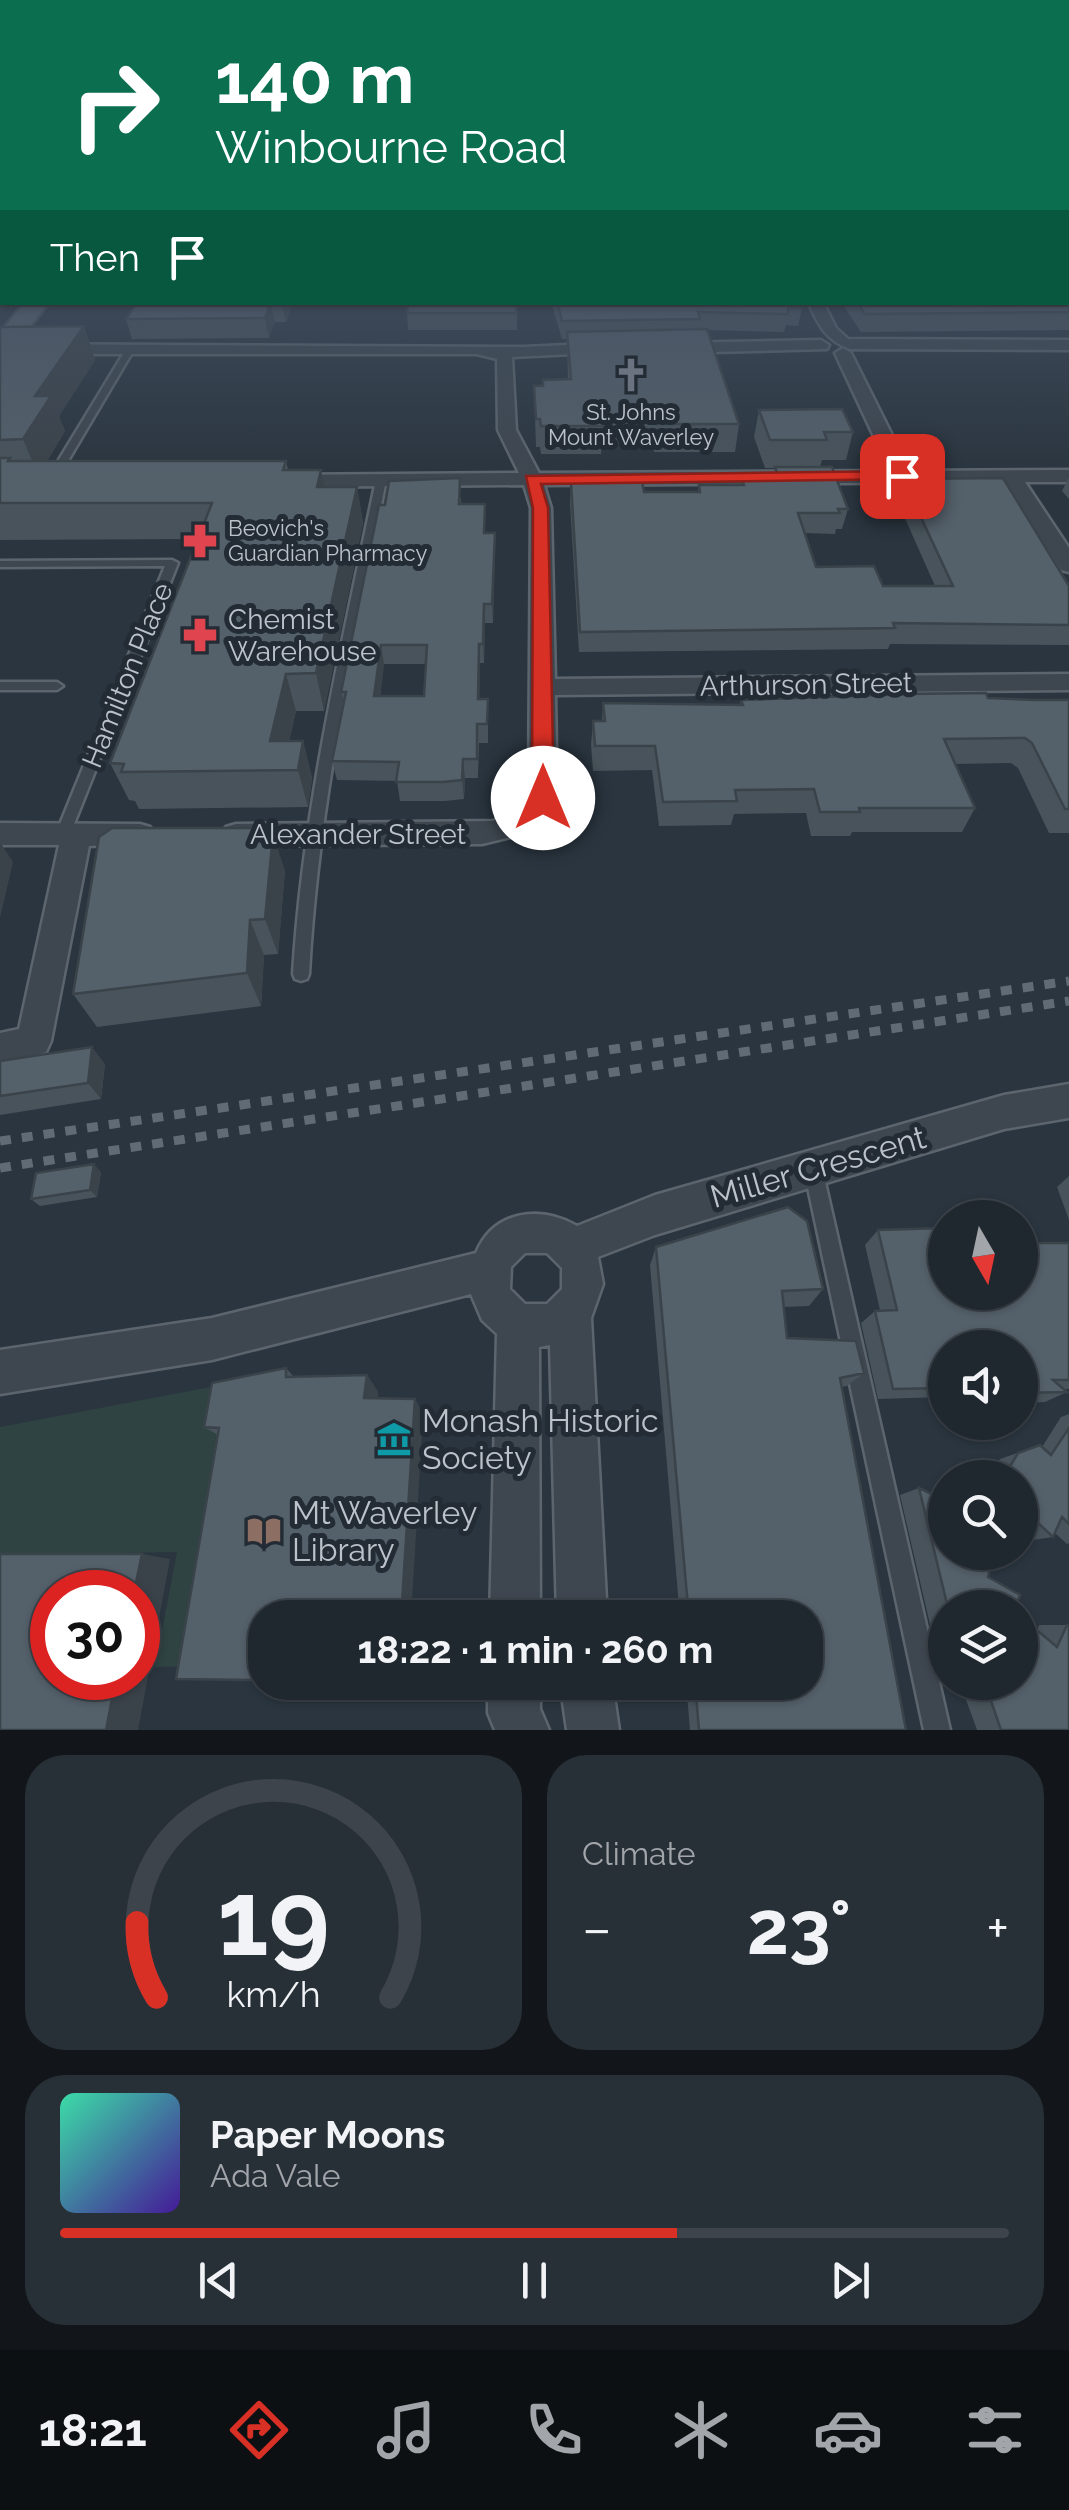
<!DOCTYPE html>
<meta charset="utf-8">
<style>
body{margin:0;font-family:Raleway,sans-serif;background:#283037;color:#f1f3f6;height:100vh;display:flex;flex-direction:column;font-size:38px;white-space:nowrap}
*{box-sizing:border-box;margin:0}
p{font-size:32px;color:#a2a6aa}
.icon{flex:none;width:55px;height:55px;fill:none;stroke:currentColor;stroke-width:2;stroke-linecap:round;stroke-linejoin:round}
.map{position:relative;height:1730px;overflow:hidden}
.details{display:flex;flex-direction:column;gap:25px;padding:25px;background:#12161a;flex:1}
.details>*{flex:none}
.hud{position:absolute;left:0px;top:0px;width:1070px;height:305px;box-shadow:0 2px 8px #0004,0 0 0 2px #3d444b;background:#0b6e4f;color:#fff;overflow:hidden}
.needle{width:65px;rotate:171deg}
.tools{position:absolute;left:928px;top:1200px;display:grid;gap:20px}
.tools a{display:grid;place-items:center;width:110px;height:110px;border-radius:50%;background:#20282f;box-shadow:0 2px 8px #0004,0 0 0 2px #3d444b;font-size:50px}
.speed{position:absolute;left:30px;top:1570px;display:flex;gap:20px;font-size:50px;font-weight:700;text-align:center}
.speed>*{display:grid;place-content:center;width:130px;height:130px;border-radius:50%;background:#20282f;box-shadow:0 2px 8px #0004,0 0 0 2px #3d444b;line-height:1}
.speed .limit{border:15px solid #d22;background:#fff;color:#111}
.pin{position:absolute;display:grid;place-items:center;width:85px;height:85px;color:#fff;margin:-42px;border-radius:20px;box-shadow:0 5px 15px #0006}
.me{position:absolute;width:110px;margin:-55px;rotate:0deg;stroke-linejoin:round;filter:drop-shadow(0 0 8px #0008)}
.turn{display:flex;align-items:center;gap:35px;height:210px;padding:0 50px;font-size:45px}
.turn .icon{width:130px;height:130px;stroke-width:2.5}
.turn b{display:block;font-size:70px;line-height:85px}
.then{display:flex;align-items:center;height:95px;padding:0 50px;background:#0003;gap:20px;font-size:38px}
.big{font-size:75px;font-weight:700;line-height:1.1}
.details .widget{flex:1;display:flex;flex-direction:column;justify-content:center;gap:15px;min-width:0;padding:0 35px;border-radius:40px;background:#283037}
.details .dial{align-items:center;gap:0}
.dial svg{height:260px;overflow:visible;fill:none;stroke:#3d444b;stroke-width:7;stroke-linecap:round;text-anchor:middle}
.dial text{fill:#f1f3f6;stroke:none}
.song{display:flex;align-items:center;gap:30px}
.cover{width:120px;height:120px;border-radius:15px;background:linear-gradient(135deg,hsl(160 70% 55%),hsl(260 70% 35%))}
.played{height:10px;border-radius:5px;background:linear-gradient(90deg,#d93025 65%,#3d444b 65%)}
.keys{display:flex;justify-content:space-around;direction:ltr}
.heat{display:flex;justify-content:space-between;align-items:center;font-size:55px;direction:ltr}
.details .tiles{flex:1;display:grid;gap:25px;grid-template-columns:1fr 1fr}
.widget:last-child{grid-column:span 2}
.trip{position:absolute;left:248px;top:1600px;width:575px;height:100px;border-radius:40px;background:#20282f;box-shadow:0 2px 8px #0004,0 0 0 2px #3d444b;font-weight:700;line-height:100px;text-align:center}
.tab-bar{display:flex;height:160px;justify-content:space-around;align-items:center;background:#0d1013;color:#a2a6aa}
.tab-bar .icon{width:70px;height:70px}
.tab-bar .on{color:#d93025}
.tab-bar b{font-size:45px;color:#f1f3f6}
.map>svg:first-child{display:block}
.green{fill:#2f4342}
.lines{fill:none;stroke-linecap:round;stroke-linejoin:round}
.lane-casing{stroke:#5c656d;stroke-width:5}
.street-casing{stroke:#5c656d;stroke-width:5}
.primary-casing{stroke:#485059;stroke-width:5}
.lane{fill:#3e4750;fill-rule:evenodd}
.street{fill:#3e4750;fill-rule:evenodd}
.primary{fill:#5c666f;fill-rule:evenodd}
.rail{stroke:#616b76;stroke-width:9;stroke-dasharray:11 11;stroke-linecap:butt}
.wall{fill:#48535b;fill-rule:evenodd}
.shaded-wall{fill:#3b434a}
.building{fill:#54606a;stroke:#3b434a;stroke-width:2.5;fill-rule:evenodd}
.route{fill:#d93025;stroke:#8d1f18;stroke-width:2.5}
.labels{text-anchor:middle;stroke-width:10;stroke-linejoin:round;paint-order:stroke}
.far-poi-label{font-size:22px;fill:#bbc2ca;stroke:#232c35}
.poi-label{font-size:28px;fill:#bbc2ca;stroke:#232c35;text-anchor:start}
.street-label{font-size:28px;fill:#bbc2ca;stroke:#232c35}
.near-street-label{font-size:32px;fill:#bbc2ca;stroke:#232c35}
.near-poi-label{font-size:32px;fill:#bbc2ca;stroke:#232c35;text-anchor:start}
</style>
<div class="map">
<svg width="1069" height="1730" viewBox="0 0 1069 1730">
<rect width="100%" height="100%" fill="#2a353f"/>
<path class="green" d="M237,1382L200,1666L155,1667L177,1552L6,1555L0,1575V1427Z"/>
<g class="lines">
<g class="lane-casing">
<path id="lane" d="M129,348L133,351L59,476L50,478L49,476L125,351Z
M381,477L386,480C354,644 318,806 309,974L307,979L301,981L295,979L293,974C303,806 342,644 376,480Z
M172,560L178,563L70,834L68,838H58L56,834L165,566L0,567V561Z
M0,682H57L63,686L57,690H0Z
M813,1160L820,1162L822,1169L950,1730H924L804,1169L806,1162Z"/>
</g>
<g class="street-casing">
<path id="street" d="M808,302H823L836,328L848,339L1069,340V350L850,349C826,340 819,326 808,302Z
M821,340L829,345L827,349L674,353L666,348L674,343Z
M608,343L616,348L614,352L512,357L516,430L539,473L890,471L835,353L843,348L851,353L910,471L1069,470V482H1025L1069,548V572L1061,570L1005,482L544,485L551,508L555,679L1069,674V690L555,695L557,798L541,822L528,833L482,844L236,846L226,843L221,835L226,827L236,824L493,821L515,813L529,797L531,508L524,485L282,487L272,481L282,475L519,473L498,430L497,359L477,354H0V344L524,347Z
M0,823L140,824L150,827L155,835L150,843L89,846L51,1041L46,1052L0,1065V1033L19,1029L59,845H0Z
M1069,1084V1118L1004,1129L655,1235L598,1257L603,1284L591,1318L607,1618H557L550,1345L539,1347L540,1618H490L497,1334L482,1320L471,1294L212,1360L0,1394V1350L212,1318L476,1253C494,1210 540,1205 577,1226L655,1195L1004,1095ZM525,1253H547L562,1268V1289L547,1304H525L510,1289L511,1267Z
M488,1682H540V1709L549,1730H495L488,1713Z
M560,1682H612L619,1730H567Z"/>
</g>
<g class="primary-casing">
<path id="primary" d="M25,302H49L9,354L0,356V333Z"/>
</g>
<use href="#lane" class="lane"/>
<use href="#street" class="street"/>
<use href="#primary" class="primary"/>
<path class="rail" d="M0,1141L1069,981
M0,1168L1069,1001"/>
</g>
<path class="wall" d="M1069,232V330L861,332L841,302H1068Z
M137,302H293L286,322H275L269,338L132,339L126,319Z
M551,302H799L802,308L798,326L786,325L784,332L708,330L739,424L735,452H654L653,444H602L601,454H541L540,447H536L534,386H543L568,379L567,339H562Z
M407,313H517V330H408Z
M84,326L95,360L59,416L65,431L47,461H286L288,470L324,487H357L363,523L324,711H296L289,741H303L312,778L308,807L139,809L135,801L129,800L110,763L198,539L0,540V327Z
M759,410L853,432L846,460H822L820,467L848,509L842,529H836L835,534L805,533L816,567L883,586H935L896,498L903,479L1069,586V645L890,644L888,649L579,652L570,503L571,483L644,492H698L699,485H742L743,481L773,479L775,468H765L754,437Z
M1069,477V499L1062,491Z
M461,497V504L486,533H495L493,623H485L484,663H480L479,699H488V743H479L478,778H465L464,799L445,801H400L397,781L337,780L332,761L344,702L341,692ZM384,664H426L424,696H380Z
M988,698L1035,700H1069V833H1049L1018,768L1011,763L955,764L975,808L962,832H852L850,836H811L806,813L734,814L731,825L659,826L652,770L593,771L591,745L593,721H602L603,703L740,705L741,700Z
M285,871L278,954L264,955L261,1006L97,1027L73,994Z
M0,1061L105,1064L101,1099L0,1115Z
M101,1172L97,1197L40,1206L31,1199Z
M1069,1176V1220L1057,1187Z
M878,1230L1030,1243H1069V1389H1063L1067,1392L1045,1402L1020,1403V1348H945V1397L878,1399L861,1323L875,1311L880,1310L865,1245Z
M656,1247L823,1289L809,1306L784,1307L787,1338L864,1373L847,1386L842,1387L906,1730H690L686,1682H805V1618H680L650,1265Z
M286,1368L294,1377L367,1375L378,1392L377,1399H415L423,1415L218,1435L204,1427Z
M1069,1414V1543L1067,1544L1055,1533L1053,1537L1033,1540L1020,1528V1478H989L1000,1459L1040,1445L1042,1447L1061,1417Z
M919,1488L943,1516L988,1577L1014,1608H945V1677L941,1672L900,1495Z
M1039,1625H1067L1069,1730H977L965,1697L951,1682H1020Z"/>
<path class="shaded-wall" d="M2,256V286L0,289V259Z
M293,302L286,322L282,303Z
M271,303L275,322L269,338L265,318Z
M84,326L95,360L59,416L65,431L38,475L23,439L35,396Z
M321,470L328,506L317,487Z
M357,487L363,523L324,711L316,673Z
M495,533V552L493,623L492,604Z
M484,604L485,623L484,663L483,644Z
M479,644L480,663L479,718L478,699Z
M381,645L384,664L378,715L374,696Z
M286,674L296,711L283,770L270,741Z
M303,741L312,778L308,807L298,770Z
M463,759L465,778L464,799L462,780Z
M273,834L285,871L278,954L265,919Z
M0,842L13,862L0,918Z
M250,920L264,955L261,1006L247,973Z
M92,1047L105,1064L101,1099L88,1083Z
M94,1164L101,1172L97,1197L90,1190Z
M367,1375L378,1392L375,1414L364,1398Z
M415,1399L423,1415L411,1618H401Z
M142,1554L170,1559L138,1730H106L116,1678H138V1592H134Z
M396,1682H407V1684L396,1689Z"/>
<path class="building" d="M0,232H2V256L0,259Z
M1068,232H1069V312L865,314L857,302H1068Z
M137,302H282L271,303L265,318L126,319Z
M408,302H516L517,313H407Z
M557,302H799L802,308L789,307L787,314L698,312L700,319L562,321Z
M84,326L35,396H51L23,439L0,440V327Z
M707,329L739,424H657L655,416H602L603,426H541L540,419H536L534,386H543V380L571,379L567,332Z
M842,409L853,432H824L827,440H770L759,410Z
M0,458H10L8,461H286L283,470H321L317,487H357L316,673L286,674L270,741H303L298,770L121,772L124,764L110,763L212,503H0Z
M775,467H832L848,509H838L840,513H798L816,567L874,566L883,586H953L903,479L1003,478L1069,586V625L893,623L895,628L580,632L571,483L642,482L644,492H700L699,485H744L743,481L756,479H779Z
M460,478L459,504H485L484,533H495L492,604H484L483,644H479L478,699H488L487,724H477V759H463L462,780L443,782H396L399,762L332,761L346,692H341L379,505H385L389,481ZM381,645H427L424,696H374Z
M986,693L988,698L1035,700H1069V809H1065L1032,743L1025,738L944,739L975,808H859L860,812H820L814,789L735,790L737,801L663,802L655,746H595L593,721H605L603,703L743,705L741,700L906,694Z
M112,828H264L273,834L265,919L250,920L247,973L73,994L99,837Z
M92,1047L88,1083L0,1096V1061Z
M94,1164L90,1190L31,1199L36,1173Z
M788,1207L807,1221L823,1289L782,1291L787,1338L856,1341L864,1373L840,1378L906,1730H699L695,1682H805V1618H689L656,1247Z
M1020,1219H1022L1030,1243H1069V1380H1053L1067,1392L1020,1393V1348H945V1388L893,1389L875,1311L897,1310L878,1230L945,1228V1292H1020Z
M286,1368V1377L367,1375L364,1398L415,1399L401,1618H265V1680L176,1679L219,1428L204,1427L212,1383Z
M1069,1428V1524L1062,1517L1053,1537L1020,1506V1478H1003L1018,1453L1040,1445L1051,1455Z
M919,1488L944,1500L943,1516L945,1517V1552H995L988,1577L1020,1595L1014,1608H948Z
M0,1554H142L134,1592H52V1678H116L106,1730H0Z
M1020,1616L1057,1647L1067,1625L1069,1626V1730H1001L991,1701L972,1682H1020Z
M314,1682H396V1689L313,1692Z"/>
<linearGradient id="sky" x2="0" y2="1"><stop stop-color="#171d23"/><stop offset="0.49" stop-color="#445163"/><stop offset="1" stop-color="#445163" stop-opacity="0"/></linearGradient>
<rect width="1069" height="474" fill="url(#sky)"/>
<path class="route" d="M902,471L909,476L907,479L541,484L548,508L554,798L543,805L535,803L532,798L533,508L526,476Z"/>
<defs>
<g id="church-bare" transform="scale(2.7)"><path d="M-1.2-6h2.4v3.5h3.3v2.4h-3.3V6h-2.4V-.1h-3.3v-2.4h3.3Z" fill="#6b7280" stroke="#232c35" stroke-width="2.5" paint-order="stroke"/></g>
<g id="pharmacy-bare" transform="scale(2.7)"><path d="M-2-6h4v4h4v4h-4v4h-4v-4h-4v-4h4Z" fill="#e0444e" stroke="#232c35" stroke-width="2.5" paint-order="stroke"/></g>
<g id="museum-bare" transform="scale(2.7)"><path d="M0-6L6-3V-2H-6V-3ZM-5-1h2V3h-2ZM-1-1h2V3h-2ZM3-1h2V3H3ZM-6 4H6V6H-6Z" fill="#0f9aa8" stroke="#232c35" stroke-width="2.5" paint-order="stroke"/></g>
<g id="library-bare" transform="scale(2.7)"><path d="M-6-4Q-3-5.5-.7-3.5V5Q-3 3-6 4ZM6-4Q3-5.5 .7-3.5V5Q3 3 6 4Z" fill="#8d6e63" stroke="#232c35" stroke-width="2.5" paint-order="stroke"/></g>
</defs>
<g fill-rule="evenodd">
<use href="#church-bare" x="631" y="375"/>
<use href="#pharmacy-bare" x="200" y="541"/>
<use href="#pharmacy-bare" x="200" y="635"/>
<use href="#museum-bare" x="394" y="1439"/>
<use href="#library-bare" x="264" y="1531"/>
</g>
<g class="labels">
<g class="far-poi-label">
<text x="631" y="420">St. Johns<tspan x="631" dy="25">Mount Waverley</tspan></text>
<text x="228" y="536" text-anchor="start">Beovich's<tspan x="228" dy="25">Guardian Pharmacy</tspan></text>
</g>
<g class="poi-label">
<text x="228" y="629">Chemist<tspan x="228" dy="32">Warehouse</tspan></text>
</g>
<g class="street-label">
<text transform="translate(127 675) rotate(-68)" y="10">Hamilton Place</text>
<text transform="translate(806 684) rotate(-1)" y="10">Arthurson Street</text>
<text x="358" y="844">Alexander Street</text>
</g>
<g class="near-street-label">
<text transform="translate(818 1167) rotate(-16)" y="11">Miller Crescent</text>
</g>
<g class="near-poi-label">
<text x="422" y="1432">Monash Historic<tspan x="422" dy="37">Society</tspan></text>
<text x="292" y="1524">Mt Waverley<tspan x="292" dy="37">Library</tspan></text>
</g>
</g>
</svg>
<div class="tools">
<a><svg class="needle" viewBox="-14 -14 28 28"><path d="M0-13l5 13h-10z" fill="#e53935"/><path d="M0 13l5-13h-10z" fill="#a2a6aa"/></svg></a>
<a><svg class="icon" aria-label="sound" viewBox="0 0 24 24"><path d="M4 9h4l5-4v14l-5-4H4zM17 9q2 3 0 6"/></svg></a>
<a><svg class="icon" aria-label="search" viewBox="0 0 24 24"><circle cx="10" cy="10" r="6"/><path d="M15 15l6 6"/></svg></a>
<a><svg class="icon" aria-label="layers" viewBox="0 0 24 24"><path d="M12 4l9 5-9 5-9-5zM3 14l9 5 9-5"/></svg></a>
</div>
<div class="speed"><div class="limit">30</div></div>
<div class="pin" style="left:902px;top:476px;background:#d93025"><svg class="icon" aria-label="arrive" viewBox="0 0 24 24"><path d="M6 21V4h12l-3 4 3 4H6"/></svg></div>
<svg class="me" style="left:543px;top:798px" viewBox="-20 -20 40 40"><circle r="19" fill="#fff"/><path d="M0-13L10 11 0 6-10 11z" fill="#d93025"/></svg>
<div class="trip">18:22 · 1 min · 260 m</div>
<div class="hud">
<div class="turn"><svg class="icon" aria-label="right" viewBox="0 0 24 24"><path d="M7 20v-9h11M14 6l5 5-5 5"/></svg><div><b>140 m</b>Winbourne Road</div></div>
<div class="then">Then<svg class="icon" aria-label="arrive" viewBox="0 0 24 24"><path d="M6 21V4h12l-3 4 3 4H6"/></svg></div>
</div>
</div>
<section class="details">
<div class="tiles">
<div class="widget dial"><svg viewBox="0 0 100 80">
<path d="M14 69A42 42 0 1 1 86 69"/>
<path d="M14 69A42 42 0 0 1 8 46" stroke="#d93025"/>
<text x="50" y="56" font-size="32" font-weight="700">19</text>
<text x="50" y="72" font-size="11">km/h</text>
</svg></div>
<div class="widget"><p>Climate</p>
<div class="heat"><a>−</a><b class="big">23°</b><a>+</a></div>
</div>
<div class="widget">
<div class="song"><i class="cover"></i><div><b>Paper Moons</b><p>Ada Vale</p></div></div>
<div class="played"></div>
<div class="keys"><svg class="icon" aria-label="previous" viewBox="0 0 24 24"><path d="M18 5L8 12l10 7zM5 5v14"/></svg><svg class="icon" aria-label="pause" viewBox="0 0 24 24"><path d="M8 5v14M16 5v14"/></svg><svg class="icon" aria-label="next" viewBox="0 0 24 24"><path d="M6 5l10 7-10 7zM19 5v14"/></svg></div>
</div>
</div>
</section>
<nav class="tab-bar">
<b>18:21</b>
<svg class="icon on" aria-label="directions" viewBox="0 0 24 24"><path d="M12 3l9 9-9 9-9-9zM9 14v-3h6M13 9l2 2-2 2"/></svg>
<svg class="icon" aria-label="music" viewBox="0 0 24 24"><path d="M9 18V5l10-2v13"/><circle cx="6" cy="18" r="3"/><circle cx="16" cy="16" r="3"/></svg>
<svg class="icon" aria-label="phone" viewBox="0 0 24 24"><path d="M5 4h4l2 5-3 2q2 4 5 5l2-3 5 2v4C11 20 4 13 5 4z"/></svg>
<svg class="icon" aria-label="climate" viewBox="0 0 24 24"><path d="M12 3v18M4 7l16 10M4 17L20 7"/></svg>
<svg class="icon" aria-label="car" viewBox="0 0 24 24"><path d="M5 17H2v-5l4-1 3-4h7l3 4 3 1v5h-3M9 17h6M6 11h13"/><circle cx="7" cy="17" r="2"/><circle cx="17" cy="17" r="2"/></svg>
<svg class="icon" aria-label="filters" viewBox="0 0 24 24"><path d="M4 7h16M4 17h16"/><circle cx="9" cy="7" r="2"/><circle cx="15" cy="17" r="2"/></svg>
</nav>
